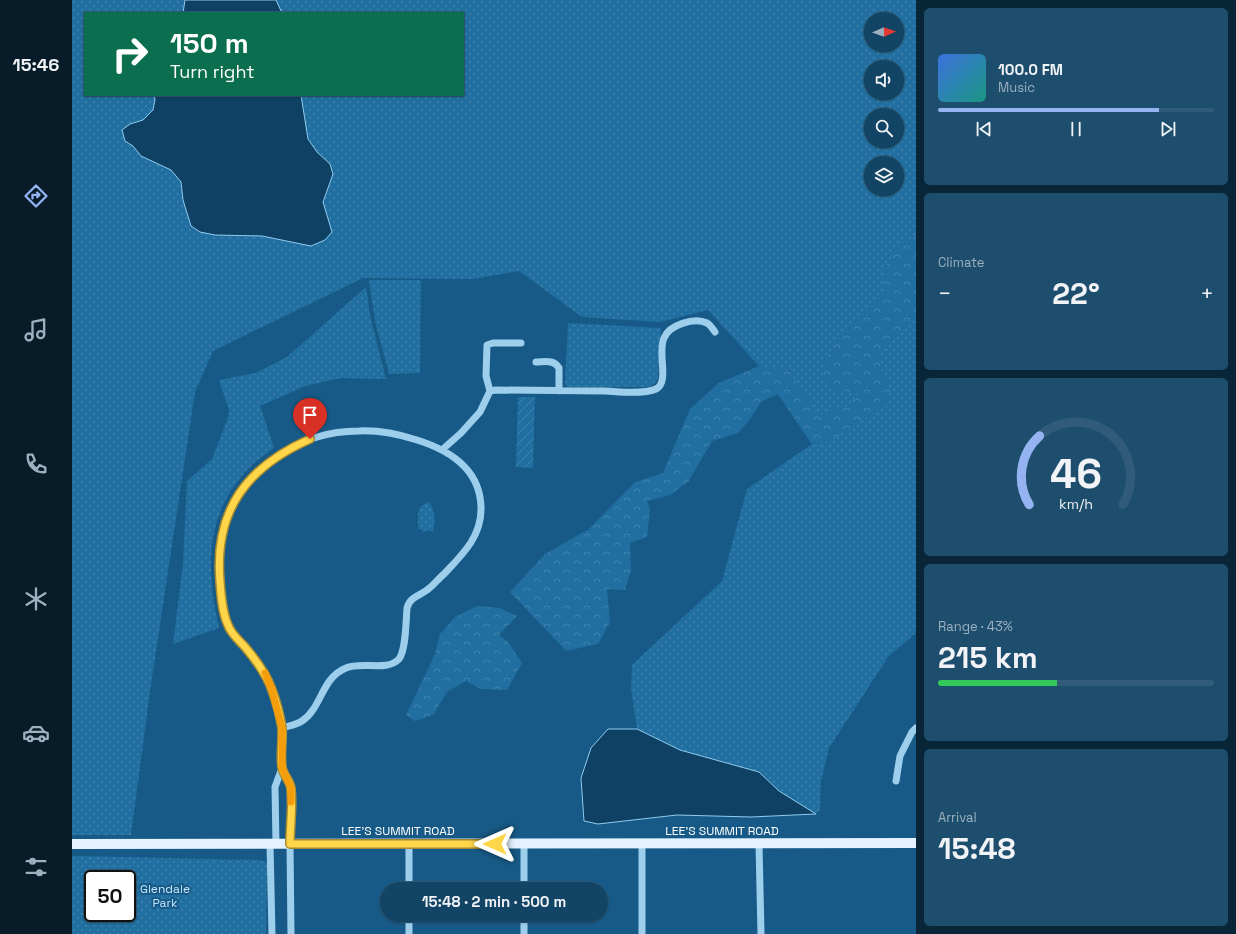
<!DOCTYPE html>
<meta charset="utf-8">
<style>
body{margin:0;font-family:"Space Grotesk",sans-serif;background:#1e4e6e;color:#f1f3f6;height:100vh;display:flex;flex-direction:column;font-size:15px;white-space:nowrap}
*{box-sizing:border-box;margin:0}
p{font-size:13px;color:#9cb0bf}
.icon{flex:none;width:22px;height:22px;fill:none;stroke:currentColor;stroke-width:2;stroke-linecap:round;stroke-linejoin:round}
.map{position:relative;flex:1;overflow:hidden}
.details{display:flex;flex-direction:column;gap:8px;padding:8px;background:#092538;width:320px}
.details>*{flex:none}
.top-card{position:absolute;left:12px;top:12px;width:380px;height:84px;border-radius:0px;box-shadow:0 1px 3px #0004,0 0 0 1px #305c79;background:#0b6e4f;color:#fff;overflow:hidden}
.needle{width:26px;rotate:88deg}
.tools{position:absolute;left:792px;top:12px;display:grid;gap:8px}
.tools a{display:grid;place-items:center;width:40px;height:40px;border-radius:50%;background:#114465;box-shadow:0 1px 3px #0004,0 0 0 1px #305c79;font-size:20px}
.speed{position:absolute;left:12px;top:870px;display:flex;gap:8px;font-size:20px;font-weight:700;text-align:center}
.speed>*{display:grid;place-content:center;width:52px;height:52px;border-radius:50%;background:#114465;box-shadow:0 1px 3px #0004,0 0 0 1px #305c79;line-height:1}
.speed .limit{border:2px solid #111;border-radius:6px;background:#fff;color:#111}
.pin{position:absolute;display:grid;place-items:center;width:34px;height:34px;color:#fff;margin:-41px -17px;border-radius:50% 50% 50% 0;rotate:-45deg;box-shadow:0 0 4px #0007}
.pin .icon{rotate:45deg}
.me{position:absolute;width:44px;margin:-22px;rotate:270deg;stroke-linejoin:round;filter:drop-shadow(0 0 3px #0008)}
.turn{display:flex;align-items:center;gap:14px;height:84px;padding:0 20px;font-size:18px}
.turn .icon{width:52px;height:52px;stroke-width:2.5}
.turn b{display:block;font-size:28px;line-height:34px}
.big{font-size:30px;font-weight:700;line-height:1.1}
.details .card{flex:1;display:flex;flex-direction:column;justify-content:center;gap:6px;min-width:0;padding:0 14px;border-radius:6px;background:#1e4e6e}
.details .dial{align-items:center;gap:0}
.dial svg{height:104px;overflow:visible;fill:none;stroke:#305c79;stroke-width:7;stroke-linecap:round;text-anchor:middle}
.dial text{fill:#f1f3f6;stroke:none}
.song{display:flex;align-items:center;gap:12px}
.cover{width:48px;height:48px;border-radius:6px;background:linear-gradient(135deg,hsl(220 70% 55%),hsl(170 70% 35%))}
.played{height:4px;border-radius:2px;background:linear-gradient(90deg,#95b2f1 80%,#305c79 80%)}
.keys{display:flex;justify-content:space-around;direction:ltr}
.heat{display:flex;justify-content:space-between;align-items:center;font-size:22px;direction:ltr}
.charge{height:6px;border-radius:3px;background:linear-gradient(90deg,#34c759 43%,#305c79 0)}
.trip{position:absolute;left:308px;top:882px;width:228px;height:40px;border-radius:20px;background:#114465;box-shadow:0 1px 3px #0004,0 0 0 1px #305c79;font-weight:700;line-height:40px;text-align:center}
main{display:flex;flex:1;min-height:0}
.dock{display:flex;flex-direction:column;width:72px;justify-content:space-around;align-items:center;background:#071b28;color:#9cb0bf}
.dock .icon{width:28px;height:28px}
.dock .selected{color:#95b2f1}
.dock b{font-size:18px;color:#f1f3f6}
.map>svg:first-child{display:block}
.grass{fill:url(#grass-dots);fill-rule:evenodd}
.forest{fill:url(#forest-crowns)}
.garden{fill:url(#garden-furrows)}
.water{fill:#0f4164;stroke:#90ccf0}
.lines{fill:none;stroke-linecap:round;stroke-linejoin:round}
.minor{stroke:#9dcfed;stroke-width:7}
.major{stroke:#e4f3ff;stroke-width:10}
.route-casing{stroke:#a68a30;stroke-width:10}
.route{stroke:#ffd54a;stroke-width:7}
.slow{stroke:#f59e0b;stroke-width:7}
.labels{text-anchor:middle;stroke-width:4;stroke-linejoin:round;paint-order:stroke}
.street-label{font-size:12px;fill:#fff;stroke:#175a87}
.park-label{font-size:12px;fill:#c3e5fa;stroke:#175a87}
</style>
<main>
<nav class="dock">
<b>15:46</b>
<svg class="icon selected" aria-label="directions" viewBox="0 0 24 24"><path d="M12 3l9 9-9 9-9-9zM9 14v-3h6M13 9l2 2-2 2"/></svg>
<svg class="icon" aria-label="music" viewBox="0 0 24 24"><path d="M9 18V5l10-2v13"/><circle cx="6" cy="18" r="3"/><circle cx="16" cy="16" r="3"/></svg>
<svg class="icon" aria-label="phone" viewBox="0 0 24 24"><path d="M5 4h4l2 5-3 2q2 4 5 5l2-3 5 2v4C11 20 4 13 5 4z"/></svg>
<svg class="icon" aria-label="climate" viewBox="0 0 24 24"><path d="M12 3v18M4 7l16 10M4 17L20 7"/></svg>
<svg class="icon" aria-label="car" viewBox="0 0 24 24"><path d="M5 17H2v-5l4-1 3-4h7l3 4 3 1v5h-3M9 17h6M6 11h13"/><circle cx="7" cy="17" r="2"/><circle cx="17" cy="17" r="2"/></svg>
<svg class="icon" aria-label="filters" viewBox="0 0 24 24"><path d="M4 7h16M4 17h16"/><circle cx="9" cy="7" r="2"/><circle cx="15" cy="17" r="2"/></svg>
</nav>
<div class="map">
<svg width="844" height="934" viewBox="0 0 844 934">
<defs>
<pattern id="grass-dots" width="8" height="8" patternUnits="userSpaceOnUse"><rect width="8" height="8" fill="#206fa0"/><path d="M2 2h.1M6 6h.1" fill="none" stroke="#4185ae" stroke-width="1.8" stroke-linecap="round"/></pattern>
<pattern id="forest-crowns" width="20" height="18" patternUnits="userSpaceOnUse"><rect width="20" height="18" fill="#206fa0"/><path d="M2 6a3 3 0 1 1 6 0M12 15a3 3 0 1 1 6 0" fill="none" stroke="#4185ae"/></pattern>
<pattern id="garden-furrows" width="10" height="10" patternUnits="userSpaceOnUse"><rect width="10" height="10" fill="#206fa0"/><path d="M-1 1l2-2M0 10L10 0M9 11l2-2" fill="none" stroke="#4185ae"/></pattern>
</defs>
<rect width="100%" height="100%" fill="#175a87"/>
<path class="grass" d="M0,0H844V633L816,657L757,748L749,781L748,809L744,814L707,791L687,772L608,750L565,729L559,689L560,665L650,581L675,489L740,444L687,366L636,310L588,322L510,317L447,271L401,279L291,278L141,351L123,392L78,691L59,835H0ZM13,13H391V95H13ZM799,19H825V45H799ZM799,67H825V93H799ZM799,115H825V141H799ZM799,163H825V189H799Z
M297,280H347L349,281L348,373L317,374L303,321Z
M294,287L299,320L314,379L269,378L233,386L188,406L202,448C194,454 185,460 178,467C132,514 134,569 147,628L101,644L111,564L115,481L140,459L157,415V410L147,380L184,373L215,357Z
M496,323L589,328L586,379C583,384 580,386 575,387H495L493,384Z
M357,502C364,512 363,521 361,532L356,530L351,532L349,529H346C347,515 342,508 357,502Z
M3,856L186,860L193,861L195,866L194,934H0V857ZM21,879H55V913H21Z"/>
<path class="forest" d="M844,236V315L809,351L807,362L818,392L815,405L756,442L740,444L706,394L689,402L679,418L666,433L640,441L616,482L598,495L575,501L578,509L575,537L558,543L559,570L553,590L535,589L538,622L526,644L494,651L438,592L473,554L517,529L563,482L591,473L618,409L647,383L687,366L715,370L732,390L746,415L776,405L787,393L762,390L752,378V361L769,335L789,317L812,292L813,267L827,245Z
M405,606L428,608L445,616L427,635L436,642L450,663L435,690L409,689L394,681L375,692L361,715L343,721L334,715L363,654L368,634L383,617Z"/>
<path class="garden" d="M446,397H463L461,468L444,467Z"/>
<path class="water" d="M113,0H204L210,13H111Z
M82,95H229L236,139L245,152L258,164L261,174L251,202L260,232L253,240L239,246L190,236L143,235L128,232L119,226L111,200L109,182L99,170L69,156L61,146L53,141L50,130L58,124L71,120L81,110L83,99Z
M536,729H565L608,750L687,772L707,791L744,814L679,817L605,815L526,824L512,821L509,778L519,748Z"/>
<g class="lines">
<path class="minor" d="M464,362C472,362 482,359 487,368V391
M418,391L414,376L415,345L421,343H449
M371,449L389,433L408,412L418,391L424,390C460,390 496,391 533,391C545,392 574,394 584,389C598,382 585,353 592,338C597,325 622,317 635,323C639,325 640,328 643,332
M210,768L219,788L218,844L219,934
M824,781L828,756L840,732L844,728
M198,844L200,934
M204,844L203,787L210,768V728C216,726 224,725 230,721C250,708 249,678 274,668C290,661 315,672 327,659C334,650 334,620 335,608C338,597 347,596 355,590C361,586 366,579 372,574C391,554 410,536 409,507C408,469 377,450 345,440C326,434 307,430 287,431C229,431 170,467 153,525C148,540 147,557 147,573C148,589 150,620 160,633C170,646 184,657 192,672C202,690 206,709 210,728
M337,844V889
M452,844V889
M687,844L689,934
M337,915V934
M452,915V934
M570,934V844"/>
<path class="major" d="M0,844L844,843"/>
</g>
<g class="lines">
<g class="route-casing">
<path id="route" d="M238,439C175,467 142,510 148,581C149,595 150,612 156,625C159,634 167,640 173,647C184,660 194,673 200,690C204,701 208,715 210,728C211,741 208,755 210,767C211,775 219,782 219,789C221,807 218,826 218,844H423"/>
</g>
<use href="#route" class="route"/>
<path class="slow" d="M193,673L200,690L210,728V768L219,788V802"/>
</g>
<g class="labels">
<g class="street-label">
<text x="326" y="835">LEE'S SUMMIT ROAD</text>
<text x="650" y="835">LEE'S SUMMIT ROAD</text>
</g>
<g class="park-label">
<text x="93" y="893">Glendale<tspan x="93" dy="14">Park</tspan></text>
</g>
</g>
</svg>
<div class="tools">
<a><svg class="needle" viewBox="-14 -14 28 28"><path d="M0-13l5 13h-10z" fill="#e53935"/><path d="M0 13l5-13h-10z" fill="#9cb0bf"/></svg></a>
<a><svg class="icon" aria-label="sound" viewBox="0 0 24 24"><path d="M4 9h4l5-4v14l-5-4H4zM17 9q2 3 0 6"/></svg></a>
<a><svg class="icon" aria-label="search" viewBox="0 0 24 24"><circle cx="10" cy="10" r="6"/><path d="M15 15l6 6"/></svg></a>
<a><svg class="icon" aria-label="layers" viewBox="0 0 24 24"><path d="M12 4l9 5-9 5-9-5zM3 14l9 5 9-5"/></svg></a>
</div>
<div class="speed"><div class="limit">50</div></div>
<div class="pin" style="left:238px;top:439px;background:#d93025"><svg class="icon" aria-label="arrive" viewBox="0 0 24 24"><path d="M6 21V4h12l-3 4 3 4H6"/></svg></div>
<svg class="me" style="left:423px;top:844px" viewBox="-20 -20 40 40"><path d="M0-17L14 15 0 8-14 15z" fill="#ffd54a" stroke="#fff" stroke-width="4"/></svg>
<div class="trip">15:48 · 2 min · 500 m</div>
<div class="top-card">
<div class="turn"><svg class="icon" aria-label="right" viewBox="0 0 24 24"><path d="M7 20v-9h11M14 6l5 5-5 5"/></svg><div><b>150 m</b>Turn right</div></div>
</div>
</div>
<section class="details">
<div class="card">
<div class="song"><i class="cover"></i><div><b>100.0 FM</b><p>Music</p></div></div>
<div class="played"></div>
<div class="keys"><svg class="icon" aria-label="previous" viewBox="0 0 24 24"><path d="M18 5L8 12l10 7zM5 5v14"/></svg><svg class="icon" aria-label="pause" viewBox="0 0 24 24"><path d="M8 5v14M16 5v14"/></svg><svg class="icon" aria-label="next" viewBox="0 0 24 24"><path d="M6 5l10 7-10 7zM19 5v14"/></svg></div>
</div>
<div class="card"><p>Climate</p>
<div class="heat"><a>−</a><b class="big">22°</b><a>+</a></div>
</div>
<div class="card dial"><svg viewBox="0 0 100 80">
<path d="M14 69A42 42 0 1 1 86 69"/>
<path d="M14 69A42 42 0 0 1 22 16" stroke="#95b2f1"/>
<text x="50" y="56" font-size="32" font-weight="700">46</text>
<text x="50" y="72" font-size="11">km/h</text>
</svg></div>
<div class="card"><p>Range · 43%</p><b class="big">215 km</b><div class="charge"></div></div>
<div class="card"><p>Arrival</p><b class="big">15:48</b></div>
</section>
</main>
